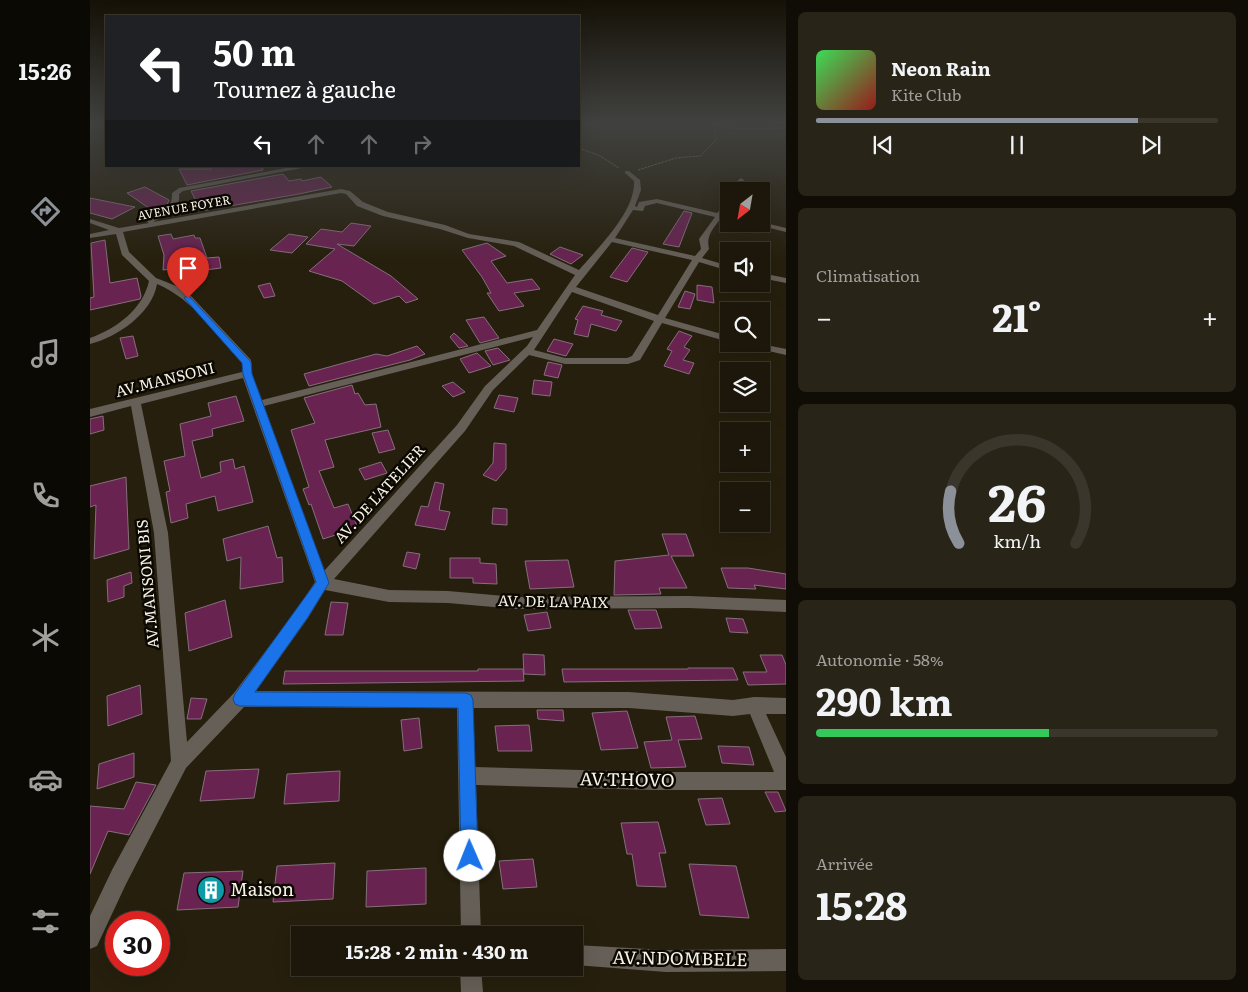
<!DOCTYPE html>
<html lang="fr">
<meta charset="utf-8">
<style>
body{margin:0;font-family:Literata,serif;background:#292418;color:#f1f3f6;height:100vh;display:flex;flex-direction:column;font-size:19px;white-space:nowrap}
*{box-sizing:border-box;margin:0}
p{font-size:16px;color:#a09f9c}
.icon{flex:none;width:28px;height:28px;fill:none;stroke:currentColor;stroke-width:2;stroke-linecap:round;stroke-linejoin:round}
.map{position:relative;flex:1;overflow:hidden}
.details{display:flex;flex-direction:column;gap:12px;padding:12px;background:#0f0d06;width:462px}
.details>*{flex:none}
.banner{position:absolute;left:15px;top:15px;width:475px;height:152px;border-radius:0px;box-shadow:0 5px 20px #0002,0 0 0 1px #3a362b;background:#202124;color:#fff;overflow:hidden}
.needle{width:32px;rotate:211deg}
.controls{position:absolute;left:630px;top:182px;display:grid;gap:10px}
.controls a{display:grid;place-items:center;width:50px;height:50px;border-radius:0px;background:#1c170a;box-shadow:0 5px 20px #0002,0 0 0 1px #3a362b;font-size:25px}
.speed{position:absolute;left:15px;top:911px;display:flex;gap:10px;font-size:25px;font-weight:700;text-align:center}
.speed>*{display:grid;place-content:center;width:65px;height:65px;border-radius:50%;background:#1c170a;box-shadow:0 5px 20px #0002,0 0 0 1px #3a362b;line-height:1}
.speed .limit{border:8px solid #d22;background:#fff;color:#111}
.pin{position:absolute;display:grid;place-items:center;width:42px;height:42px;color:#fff;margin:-51px -21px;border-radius:50% 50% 50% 0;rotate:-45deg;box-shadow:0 0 5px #0007}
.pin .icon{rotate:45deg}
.me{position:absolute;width:55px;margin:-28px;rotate:359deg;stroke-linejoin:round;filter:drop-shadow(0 0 4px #0008)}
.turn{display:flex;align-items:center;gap:18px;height:105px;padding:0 25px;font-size:22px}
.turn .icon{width:65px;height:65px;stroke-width:2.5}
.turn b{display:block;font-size:35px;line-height:42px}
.lanes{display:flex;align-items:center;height:48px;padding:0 25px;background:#0003;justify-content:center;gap:25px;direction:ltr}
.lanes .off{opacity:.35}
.big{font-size:38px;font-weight:700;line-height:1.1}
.details .widget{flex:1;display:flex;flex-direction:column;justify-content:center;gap:8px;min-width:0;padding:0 18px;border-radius:8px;background:#292418}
.details .dial{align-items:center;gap:0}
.dial svg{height:130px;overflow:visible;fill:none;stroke:#3a362b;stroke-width:7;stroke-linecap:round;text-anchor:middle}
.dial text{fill:#f1f3f6;stroke:none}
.song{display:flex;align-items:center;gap:15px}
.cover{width:60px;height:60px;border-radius:8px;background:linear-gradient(135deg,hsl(130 70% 55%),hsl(0 70% 35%))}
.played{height:5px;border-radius:2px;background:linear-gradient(90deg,#8c9099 80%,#3a362b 80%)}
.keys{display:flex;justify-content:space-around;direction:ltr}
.heat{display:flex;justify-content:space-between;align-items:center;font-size:28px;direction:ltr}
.charge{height:8px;border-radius:4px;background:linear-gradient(90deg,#34c759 58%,#3a362b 0)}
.trip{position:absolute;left:201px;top:926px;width:292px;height:50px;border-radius:0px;background:#1c170a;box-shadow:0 5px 20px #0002,0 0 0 1px #3a362b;font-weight:700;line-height:50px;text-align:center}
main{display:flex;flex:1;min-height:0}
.dock{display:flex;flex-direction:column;width:90px;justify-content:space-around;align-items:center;background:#0b0904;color:#a09f9c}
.dock .icon{width:35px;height:35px}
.dock .on{color:#8c9099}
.dock b{font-size:22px;color:#f1f3f6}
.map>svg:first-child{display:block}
.building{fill:#682351;stroke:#846f7b}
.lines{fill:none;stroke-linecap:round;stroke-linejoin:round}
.path{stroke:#7f796a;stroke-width:1;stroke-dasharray:2.5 1;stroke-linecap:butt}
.street{fill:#655f57;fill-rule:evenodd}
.route{fill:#1a73e8;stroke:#114b97}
.labels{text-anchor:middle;stroke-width:5;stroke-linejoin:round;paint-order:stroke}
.far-street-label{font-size:12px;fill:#f7f3e7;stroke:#0c0903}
.street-label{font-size:15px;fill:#f7f3e7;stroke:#0c0903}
.near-street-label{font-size:18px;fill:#f7f3e7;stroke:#0c0903}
.near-poi-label{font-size:18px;fill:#f7f3e7;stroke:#0c0903;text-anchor:start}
</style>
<main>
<nav class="dock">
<b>15:26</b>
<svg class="icon on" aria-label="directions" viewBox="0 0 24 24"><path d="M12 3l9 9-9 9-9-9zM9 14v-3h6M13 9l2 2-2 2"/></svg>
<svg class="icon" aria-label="music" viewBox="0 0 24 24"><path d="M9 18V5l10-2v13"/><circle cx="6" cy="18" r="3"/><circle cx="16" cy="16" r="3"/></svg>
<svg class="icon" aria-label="phone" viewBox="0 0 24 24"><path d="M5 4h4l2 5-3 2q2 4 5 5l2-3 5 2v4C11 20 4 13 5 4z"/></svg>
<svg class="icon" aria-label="climate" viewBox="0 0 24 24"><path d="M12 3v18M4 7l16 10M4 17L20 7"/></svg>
<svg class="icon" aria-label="car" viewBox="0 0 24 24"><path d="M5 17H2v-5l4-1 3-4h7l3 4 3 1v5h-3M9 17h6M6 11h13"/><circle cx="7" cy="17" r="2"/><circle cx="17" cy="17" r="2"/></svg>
<svg class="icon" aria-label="filters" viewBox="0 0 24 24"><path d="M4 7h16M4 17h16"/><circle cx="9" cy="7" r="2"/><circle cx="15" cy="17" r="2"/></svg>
</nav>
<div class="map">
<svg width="696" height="992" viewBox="0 0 696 992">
<rect width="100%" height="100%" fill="#261f0d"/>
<path class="building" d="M121,166H172L173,170L97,185L89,169H121Z
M193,174L199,181L211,179L212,181L231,177L242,187L209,194L111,211L101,191Z
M55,187L79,200L77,205L66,213L37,193Z
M0,198L45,207L22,219L0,213Z
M594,211L602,213L589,247L573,244Z
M261,223L281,226L264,246L247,244L301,276L328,299L316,303L309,296L284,304L252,281L219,271L245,249L216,244L231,229L252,232Z
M81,234L83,239L104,235L105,238H110L117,258L129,257L131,268L99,272V267L73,270L74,255L68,236Z
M199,234L218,237L202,253L180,250Z
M15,240L20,283L47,278L51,296L50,299L0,310V298L4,297L1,243Z
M397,243L416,256L401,261L417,283L442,279L450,289L424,293L434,306L409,311L397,293H401L392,277L372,250Z
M470,247L493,255L481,264L460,254Z
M542,248L558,252L537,282L520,277Z
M180,283L185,296L174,298L168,286Z
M607,285L622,287L624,303L607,300Z
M595,291L605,294L600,309L588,307Z
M493,306L513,311L511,315L532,321L526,331L501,324L498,337L484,334L488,320L485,319Z
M394,317L409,338L390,343L376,320Z
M589,331L602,336L594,347L600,350L593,360L604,363L599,374L574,366L582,351L577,349Z
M364,333L378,346L369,348L360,337Z
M43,336L48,356L36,359L30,338Z
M464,339L483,344L476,356L457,351Z
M327,346L335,354L320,360L219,386L214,374L286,354L297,356Z
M408,348L420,360L403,365L395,351Z
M387,353L401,366L379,373L370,359Z
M458,362L472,365L468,378L454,375Z
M444,380L462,382L460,396L442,394Z
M363,382L375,392L363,397L352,386Z
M262,385L265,394L268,393L275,405L286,404L291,427L235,440L244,467L229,471L244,508L258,504L268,528L233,539L221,504L219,505L213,489L219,487L201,430L225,423L214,398Z
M409,395L428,398L424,412L404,408Z
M146,396L154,421L122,429L123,436L102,441L111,478L131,472L130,462L143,459L145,469L154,466L163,502L128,511L125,496L96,504L98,518L81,523L76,492L80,491L74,461L95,456L90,424L121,416L118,403Z
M13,416L14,430L0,434V419Z
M298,430L305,449L289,453L282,433Z
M404,443L416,444V469L406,481L393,475L403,463Z
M291,462L297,473L275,480L269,469Z
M36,477L39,549L4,559L6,505L0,507V486Z
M345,482L354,484L349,510L360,512L355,530L325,525L331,506L338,507Z
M403,508L417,509V525L402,524Z
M178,526L187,558L192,557L193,582L150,589L151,557L137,561L133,539Z
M572,534H596L604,556H581L597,588H569L571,594L524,595L525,561L579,555Z
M317,552L330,554L326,569L313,566Z
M360,558H390V563L406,564L407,584L383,583V578H360Z
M478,560L484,587L440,589L435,561Z
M631,568H658L696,574V589L664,585L666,589L638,588Z
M41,572L42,583L34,586V597L18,602L17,580Z
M135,600L142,637L99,651L95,613Z
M241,602L258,603L253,635H235Z
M538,610H566L572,628L545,629Z
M457,612L461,628L438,631L434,615Z
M636,618L653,619L658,633L640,632Z
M433,654L454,655L455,675L434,674Z
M670,655H692L696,665V684L658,685L653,672H677Z
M598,668H643L648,680L474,682L472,669H598Z
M388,669H433L434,681L193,684L195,671H388Z
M50,685L52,714L18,726L17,696Z
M101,698L117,699L111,719H97Z
M447,710H473L474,721L448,719Z
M537,711L548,748L511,750L502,713Z
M605,716L612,739L588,740L596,767L561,768L554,742L582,740L576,717Z
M329,718L332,748L314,751L311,720Z
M439,725L442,751H408L405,726Z
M628,746L659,747L664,765L632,763Z
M44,753V777L7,789L9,764Z
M169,769L164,798L110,801L116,771Z
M250,771L249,801L194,804L197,774Z
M46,782L66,785L39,835L18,831L0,874V806L34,809Z
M675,792H688L696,811L685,812Z
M632,798L640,824L616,825L608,799Z
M568,822L576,853H569L576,887L547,886L542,854H537L531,823Z
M443,859L447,887L413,889L409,861Z
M245,863L243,899L183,902L187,866Z
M599,864L646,866L659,918L610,915Z
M336,868V904L276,907L277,871Z
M153,871L148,907L87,910L94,873Z"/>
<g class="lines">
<path class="path" d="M615,122L645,129L696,128
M683,122L682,125L685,128
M489,148L510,156L529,168
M548,170L586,158L610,156L627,139L624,131L628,128"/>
<path class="street" d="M207,166H222L93,191L89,194C91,211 76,215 63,222L251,189L260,191L273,202L298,212L355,225L379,234L429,242L489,270C508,248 546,211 544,181L535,173V171H539L550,180L551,190L545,206L547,207L549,202L567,199L627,213L639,200V207L634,215L639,216V220L631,218C623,229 616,235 619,249L612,258L639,266V271L609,262L575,318L639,336V342L572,323L550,360L538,364H475L439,355L403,390L375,431L244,579L299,590L358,591L425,597L599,596L696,600V612L599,608L425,609L358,603L299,602L235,590L218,618L166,691L539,692L643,700L664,697L696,698V714H676L696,757V790H563L386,785L391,935H371L367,708L154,707L96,768L36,884L7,946L0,949V916L22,870L81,761L64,533L41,406L0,417V409L152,372V363C126,334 103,299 67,284C62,314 27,337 0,344V338C26,329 53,309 59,281L32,255L26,234L0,238V234L19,230L0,223V219L29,228L59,223L56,221L57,219C70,212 83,209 82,193L89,188ZM251,193L256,194L267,206L293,216L350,229L378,238L424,246L485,275L447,330L172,400L162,374L161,360L101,296L89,287L66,278L39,252L33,232ZM567,203L625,217L609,239L611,249L605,256L525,238L543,210L553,211L555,206ZM522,242L602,260L568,315L486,287ZM482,292L564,321L542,356L537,358H475L444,350ZM443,337L437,346L395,386L367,425L234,571L174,406ZM153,378L225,582L208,608L144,693L97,742L78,533L51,404ZM383,708H539L643,716L660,714L684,772H563L385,767Z
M651,178L654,180L649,191H643L648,180Z
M671,222L696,228V232L664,224Z
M671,273L696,278V283L671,278Z
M655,344H671L696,349V355L657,346Z
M485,945L576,950L696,949V971L576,972L485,965Z
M370,968H391L393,992H371Z"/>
</g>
<linearGradient id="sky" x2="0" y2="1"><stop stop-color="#151107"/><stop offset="0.47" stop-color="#414240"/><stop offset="1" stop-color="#414240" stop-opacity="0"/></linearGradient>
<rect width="696" height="261" fill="url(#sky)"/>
<path class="route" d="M98,295L161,362L162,374L239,583L218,617L165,692L376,693L381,695L383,700L388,856L386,862L380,864L374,862L371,856L368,708L150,706L145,704L143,699L145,694L226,582L153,374L152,363L95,299L94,298Z"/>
<defs>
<g id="building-disc" transform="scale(1.4375)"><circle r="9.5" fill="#0f9aa8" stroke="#0c0903"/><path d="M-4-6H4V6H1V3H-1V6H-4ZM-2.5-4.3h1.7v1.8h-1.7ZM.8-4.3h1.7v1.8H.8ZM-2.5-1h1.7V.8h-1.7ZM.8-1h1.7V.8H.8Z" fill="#fff"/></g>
</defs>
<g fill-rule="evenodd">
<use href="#building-disc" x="121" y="890"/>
</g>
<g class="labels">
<g class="far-street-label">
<text transform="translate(94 208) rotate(-10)" y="4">AVENUE FOYER</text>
</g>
<g class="street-label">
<text transform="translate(75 380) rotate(-14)" y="5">AV.MANSONI</text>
<text transform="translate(290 494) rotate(-48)" y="5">AV. DE L'ATELIER</text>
<text transform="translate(58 584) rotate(-95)" y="5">AV.MANSONI BIS</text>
<text transform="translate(463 602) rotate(1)" y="5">AV. DE LA PAIX</text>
</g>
<g class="near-street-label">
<text transform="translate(537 780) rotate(1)" y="6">AV.THOVO</text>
<text transform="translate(590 959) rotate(1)" y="6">AV.NDOMBELE</text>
</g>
<g class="near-poi-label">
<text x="140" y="896">Maison</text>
</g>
</g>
</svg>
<div class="controls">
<a><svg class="needle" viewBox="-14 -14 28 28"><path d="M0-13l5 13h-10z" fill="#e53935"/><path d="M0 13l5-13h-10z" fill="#a09f9c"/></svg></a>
<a><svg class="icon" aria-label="sound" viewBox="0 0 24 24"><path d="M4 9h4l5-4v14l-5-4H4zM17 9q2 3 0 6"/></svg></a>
<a><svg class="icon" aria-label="search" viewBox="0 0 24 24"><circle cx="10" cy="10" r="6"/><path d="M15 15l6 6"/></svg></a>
<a><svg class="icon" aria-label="layers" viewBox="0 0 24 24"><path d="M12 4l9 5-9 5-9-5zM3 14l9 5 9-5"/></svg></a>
<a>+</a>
<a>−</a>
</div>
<div class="speed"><div class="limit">30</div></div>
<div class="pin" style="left:98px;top:298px;background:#d93025"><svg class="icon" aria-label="arrive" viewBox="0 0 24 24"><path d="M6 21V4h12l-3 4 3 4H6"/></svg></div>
<svg class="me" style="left:380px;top:856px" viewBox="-20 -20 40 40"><circle r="19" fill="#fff"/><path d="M0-13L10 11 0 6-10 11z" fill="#1a73e8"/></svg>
<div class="trip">15:28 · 2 min · 430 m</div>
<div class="banner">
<div class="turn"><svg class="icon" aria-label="left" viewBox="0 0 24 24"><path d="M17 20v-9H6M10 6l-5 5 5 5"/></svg><div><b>50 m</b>Tournez à gauche</div></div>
<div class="lanes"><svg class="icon" aria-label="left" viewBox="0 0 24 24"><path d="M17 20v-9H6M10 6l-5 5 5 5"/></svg><svg class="icon off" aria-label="ahead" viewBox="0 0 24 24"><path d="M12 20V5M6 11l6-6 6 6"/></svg><svg class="icon off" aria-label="ahead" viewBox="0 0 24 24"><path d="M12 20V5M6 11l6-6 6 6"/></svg><svg class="icon off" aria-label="right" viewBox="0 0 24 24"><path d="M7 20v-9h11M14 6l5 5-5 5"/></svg></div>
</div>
</div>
<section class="details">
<div class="widget">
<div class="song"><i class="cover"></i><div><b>Neon Rain</b><p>Kite Club</p></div></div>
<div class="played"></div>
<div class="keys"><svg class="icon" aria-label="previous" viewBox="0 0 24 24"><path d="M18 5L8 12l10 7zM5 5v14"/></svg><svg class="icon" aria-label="pause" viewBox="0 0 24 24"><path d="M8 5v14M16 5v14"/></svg><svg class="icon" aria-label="next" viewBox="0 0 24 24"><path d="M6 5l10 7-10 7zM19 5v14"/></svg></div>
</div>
<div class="widget"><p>Climatisation</p>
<div class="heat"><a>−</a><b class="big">21°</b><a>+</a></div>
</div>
<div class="widget dial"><svg viewBox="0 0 100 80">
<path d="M14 69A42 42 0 1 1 86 69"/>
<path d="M14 69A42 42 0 0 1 9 37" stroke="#8c9099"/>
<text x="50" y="56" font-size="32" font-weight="700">26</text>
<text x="50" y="72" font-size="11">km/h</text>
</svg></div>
<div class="widget"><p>Autonomie · 58%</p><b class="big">290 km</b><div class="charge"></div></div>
<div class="widget"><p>Arrivée</p><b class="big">15:28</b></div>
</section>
</main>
